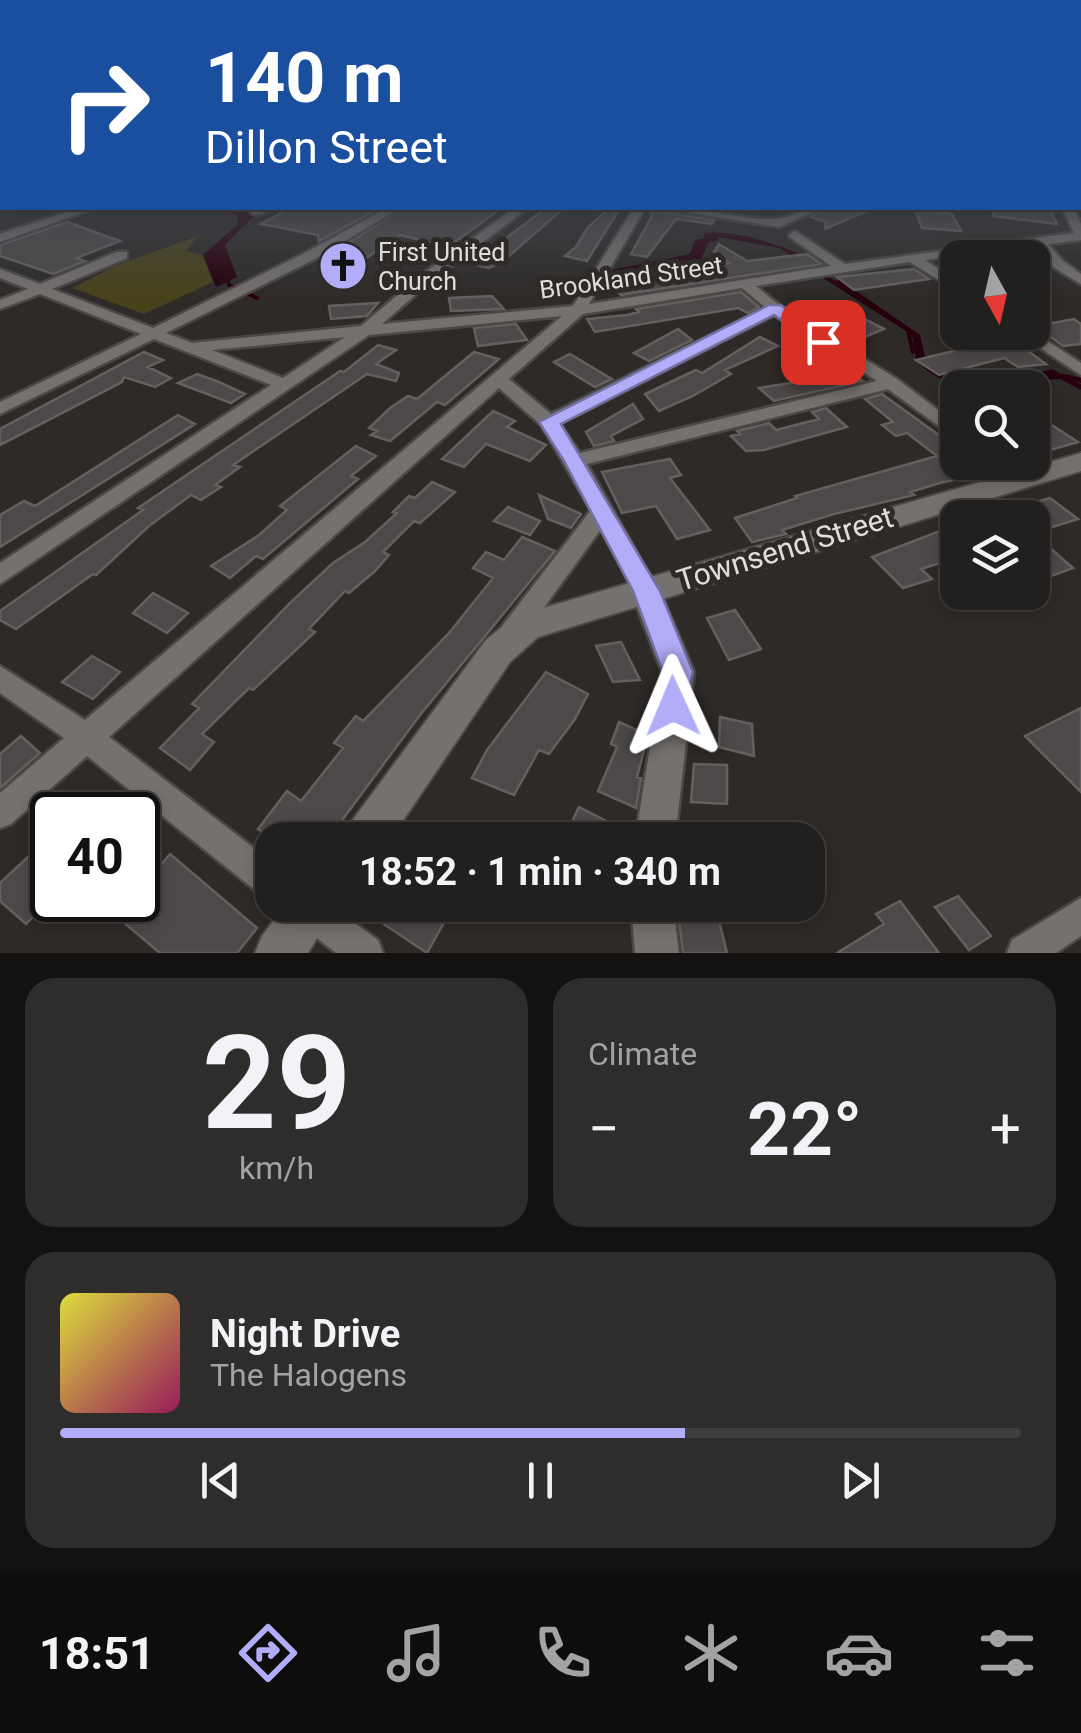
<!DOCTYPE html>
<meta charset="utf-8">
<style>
body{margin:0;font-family:Roboto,sans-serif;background:#2e2d2b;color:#f1f3f6;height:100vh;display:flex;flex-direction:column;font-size:38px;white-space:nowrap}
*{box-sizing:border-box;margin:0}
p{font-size:32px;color:#a2a3a4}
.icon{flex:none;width:55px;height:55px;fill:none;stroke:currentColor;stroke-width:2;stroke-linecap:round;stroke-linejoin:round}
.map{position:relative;height:953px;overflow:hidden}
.side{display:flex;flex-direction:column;gap:25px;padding:25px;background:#131210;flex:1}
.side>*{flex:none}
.guide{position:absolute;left:0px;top:0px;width:1082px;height:210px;box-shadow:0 5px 15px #0003,0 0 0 2px #3f3e3c;background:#1a4fa0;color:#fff;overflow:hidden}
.needle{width:65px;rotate:172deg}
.buttons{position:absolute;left:940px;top:240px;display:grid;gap:20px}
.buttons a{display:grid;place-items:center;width:110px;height:110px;border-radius:20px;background:#22201e;box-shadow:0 5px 15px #0003,0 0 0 2px #3f3e3c;font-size:50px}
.speed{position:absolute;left:30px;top:792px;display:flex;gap:20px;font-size:50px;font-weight:700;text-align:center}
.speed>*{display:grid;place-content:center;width:130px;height:130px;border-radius:50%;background:#22201e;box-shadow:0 5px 15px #0003,0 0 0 2px #3f3e3c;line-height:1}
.speed .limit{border:5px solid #111;border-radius:15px;background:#fff;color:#111}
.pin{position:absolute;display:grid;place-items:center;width:85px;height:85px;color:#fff;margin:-42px;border-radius:20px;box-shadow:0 5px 15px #0006}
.me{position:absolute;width:110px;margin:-55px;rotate:359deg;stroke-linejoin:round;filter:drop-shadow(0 0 8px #0008)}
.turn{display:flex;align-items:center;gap:35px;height:210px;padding:0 40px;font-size:45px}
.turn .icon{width:130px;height:130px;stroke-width:2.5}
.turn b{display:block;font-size:70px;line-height:85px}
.big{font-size:75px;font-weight:700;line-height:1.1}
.side .widget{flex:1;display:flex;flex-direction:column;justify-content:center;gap:15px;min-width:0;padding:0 35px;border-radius:30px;background:#2e2d2b}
.side .dial{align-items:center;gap:0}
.dial b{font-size:130px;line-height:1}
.song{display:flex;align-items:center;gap:30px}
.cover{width:120px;height:120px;border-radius:15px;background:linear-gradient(135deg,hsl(60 70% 55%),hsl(330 70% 35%))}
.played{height:10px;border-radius:5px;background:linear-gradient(90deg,#b2adf9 65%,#3f3e3c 65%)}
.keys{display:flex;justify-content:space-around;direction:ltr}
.heat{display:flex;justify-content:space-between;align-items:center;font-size:55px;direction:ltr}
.side .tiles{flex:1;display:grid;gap:25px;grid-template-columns:1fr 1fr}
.widget:last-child{grid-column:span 2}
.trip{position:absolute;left:255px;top:822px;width:570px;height:100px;border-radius:30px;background:#22201e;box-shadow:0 5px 15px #0003,0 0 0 2px #3f3e3c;font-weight:700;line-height:100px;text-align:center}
.tab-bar{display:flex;height:160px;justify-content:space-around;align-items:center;background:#0e0d0c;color:#a2a3a4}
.tab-bar .icon{width:70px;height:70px}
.tab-bar .on{color:#b2adf9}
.tab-bar b{font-size:45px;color:#f1f3f6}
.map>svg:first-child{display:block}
.green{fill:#48421b}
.water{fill:#26000d}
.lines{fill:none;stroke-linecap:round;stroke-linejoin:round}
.stream-far2{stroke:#26000d;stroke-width:2.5}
.stream-far1{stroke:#26000d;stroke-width:4}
.stream{stroke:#26000d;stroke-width:5}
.building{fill:#4d4948;stroke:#656060;stroke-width:2.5}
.minor-casing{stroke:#4b4846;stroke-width:5}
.tertiary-casing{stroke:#4b4846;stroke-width:5}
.secondary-casing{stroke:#4b4846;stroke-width:4}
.primary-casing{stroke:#4b4846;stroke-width:5}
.minor{fill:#75716f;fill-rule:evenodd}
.tertiary{fill:#75716f;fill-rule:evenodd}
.secondary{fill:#75716f;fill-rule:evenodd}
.primary{fill:#997634;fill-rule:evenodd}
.route{fill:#b2adf9;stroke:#7470a2;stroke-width:2.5}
.labels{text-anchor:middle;stroke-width:10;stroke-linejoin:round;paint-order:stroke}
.far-poi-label{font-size:25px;fill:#e0dedd;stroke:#2e2a28;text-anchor:start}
.far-street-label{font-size:25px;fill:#e0dedd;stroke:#2e2a28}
.street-label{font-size:30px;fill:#e0dedd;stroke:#2e2a28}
</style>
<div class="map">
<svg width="1081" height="953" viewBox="0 0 1081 953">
<rect width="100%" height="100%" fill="#2e2a28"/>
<path class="green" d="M198,236L186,251L203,255L213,282L144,314L72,288L117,265Z"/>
<path class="water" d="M198,208H244L255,215L225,245L237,277L216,287L203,255L237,225L238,217L226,208Z
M704,233C736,230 783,245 811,260L800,261L779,248L718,237L717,241L709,242L701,259L604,277L606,271L690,254L695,240L704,238Z
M840,280L920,335L926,361C986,418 1020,357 1081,378V383C1059,374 1041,382 1019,387C985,395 939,387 916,360L913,338L908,330L833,281Z"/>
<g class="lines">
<path class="stream-far2" d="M738,237L771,245"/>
<path class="stream-far1" d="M802,262L908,330L913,352
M227,277L229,285L257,298
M400,277L454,280"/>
<path class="stream" d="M1043,374L1052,372L1081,387"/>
</g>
<path class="building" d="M290,208L367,211V208H380L319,241L318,235L261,224Z
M403,208H502L448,247L400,235L333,281L325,278L323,269L356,250L342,247Z
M546,208H564L501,263L489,268L472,264Z
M610,208H620L587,261L565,256L576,247L588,227Z
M650,208L659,212L714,220L712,224L676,219L647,257L631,254L652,216Z
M825,208H874L825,229L826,222L811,217Z
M994,208L1050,210L1057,224L993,216Z
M915,210L952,214L961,231L922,228Z
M67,222L120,241L76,258L85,261L53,274L0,256V245Z
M719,244L747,261L807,254L821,264L621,295L607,283L685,267L729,263L714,252Z
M914,269L929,279L854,290L837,277Z
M741,292L759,307L748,313L738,308L595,332L587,319L627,315L639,312L636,309Z
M492,296L504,309L451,311L449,298Z
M378,303L367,316L331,319L329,306Z
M851,312L884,329L848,344L820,327Z
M1074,319L1081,324V344L1063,346L1036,326Z
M516,324L527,340L478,346L474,328Z
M678,329L692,340L649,361L634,353Z
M975,332H1002L1046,364L1018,367L1004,358L939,375L916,360L991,342Z
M760,337L778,346L725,370L731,374L693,396L659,411L645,394L696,370L702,373Z
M378,345L396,350L376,364L399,373L396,381L367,374L233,465L240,467L215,485L221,487L201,500L191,495L149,526L96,575L93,574L16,629L0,620V611L143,510L138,508L340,371L344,372Z
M144,352L163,360L148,367L171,378L155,387L124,377L122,382L0,445V429Z
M474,352L499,359L445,405L437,402L390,441L371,435L377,431L369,428L390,408L408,396L417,399Z
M570,354L612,379L595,387L554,362Z
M845,370L863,381L774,401L759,388L841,375Z
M197,374L219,382L245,394L231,403L178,383Z
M882,394L958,449V462H977L990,472L940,483L910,492L914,495L834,514L782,530L786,534L752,542L735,518L797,498L795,496L937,456L907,433L896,436L882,425L893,422L865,399Z
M633,404L643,419L611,436L614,441L594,446L586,432Z
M826,408L847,427L764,450L746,451L731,436L740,434L737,431L769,423L776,430L819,419L812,412Z
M493,411L515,421L507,427L546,445L530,461L486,444L464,467L442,459Z
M1032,412L1078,442L1040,453L1032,447Z
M178,415L195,424L0,547V515L24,501L35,506Z
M356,446L376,456L351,476L358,479L263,559L256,556L230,578L211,566L259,535L287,510L280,506Z
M670,459L681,475L670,478L710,530L677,539L656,506L622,513L602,472Z
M432,482L455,492L420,523L414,521L383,552L389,555L375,571L349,593L345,591L309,629L315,632L253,690L249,688L202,734L214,742L190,770L160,748L199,708L192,704L290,603L333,563L365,542L397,513L393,512L409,496L415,498Z
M539,495L581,514L571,528L548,519Z
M1050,498L1078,519L1033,533L1073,568L1048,577L1032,563V518H996V513Z
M508,507L540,521L530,535L494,521Z
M958,524V557L921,569L932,579L903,588L872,557Z
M522,537L555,551L420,715L337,827L339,829L331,840H274L258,829L287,791L301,801L343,748L334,743L356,716L363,721L449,633L493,578L473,568L486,552L504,560Z
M153,593L188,613L167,633L133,613Z
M735,610L761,649L729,660L707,618Z
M621,642L640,680L613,682L596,646Z
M92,656L120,672L93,699L62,682Z
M546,672L588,694L575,719L549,754L539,750L514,795L472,778L487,750Z
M1081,708V792L1025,736Z
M720,717L752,724L754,756L719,747Z
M619,722L648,735L637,777L641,778L636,808L598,791L617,747L611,744Z
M21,736L40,753L0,788V754Z
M694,764L727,765V804L691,802Z
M579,807L620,828L615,840H563Z
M170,854L257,928L237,953H160L116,916L120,911L105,900H138V892Z
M28,857L52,878V897L26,924L0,901V883Z
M958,896L991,936L969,950L935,907Z
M900,901L939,953H837L884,924L876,914Z
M385,905H428L446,919L427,953L376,919Z
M677,905H715L727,953H683Z"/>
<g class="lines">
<g class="minor-casing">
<path id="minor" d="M79,208H95L0,242V234Z
M257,208H271L261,214H253L251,212Z
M387,208H400L313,260L166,333L192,343L361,326L420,276L515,208H528L430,282L382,324L573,306L634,208H645L589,304L831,266L791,238L789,235L795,231L845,264L1074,233L1062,208H1073L1081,224V240L1048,244L1063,261L1081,274V284L1053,267L1036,245L925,260L958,281V292L910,262L756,286L783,308L897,379L958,425V440L888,389L587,464L658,591L654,598L646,600L638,598L601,529L521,639L512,643L503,639L499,632L503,625L591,510L542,426L499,388L109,737L272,862V898L260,894L87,756L11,824L0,828V793L64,738L0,693V666L85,720L562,316L369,335L0,584V563L271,385L154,339L0,414V402L141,334L40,294L0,309V300L28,289L0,278V269L40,284L117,252H127V258L52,289L153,328L303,254ZM742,288L766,308L551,414L509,379L583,314ZM774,315L877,381L580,453L559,424ZM345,337L283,378L212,350Z
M660,208C699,206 737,220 775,219C791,218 804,207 822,208L779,227Z
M1032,331L1081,363V375L1016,332Z
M986,462H1009L1031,482L1028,487H1014Z
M1081,898V936L1056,953H1007L1012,940Z
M285,905H330L378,940L383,953H336L290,917Z"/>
</g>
<g class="tertiary-casing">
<path id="tertiary" d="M646,579L656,583L694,672L675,840H635L662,672L631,591L636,583Z
M631,905H673L679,953H635Z"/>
</g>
<g class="secondary-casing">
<path id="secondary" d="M1081,453V471L538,637L510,662L390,840H342L349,825L486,640L515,616Z
M285,905H337L308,953H255L262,936Z"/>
</g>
<g class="primary-casing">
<path id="primary" d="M1080,169L1081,170V180L1080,179Z"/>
</g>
<use href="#minor" class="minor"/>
<use href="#tertiary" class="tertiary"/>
<use href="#secondary" class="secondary"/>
<use href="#primary" class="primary"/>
</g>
<linearGradient id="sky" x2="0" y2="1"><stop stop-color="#191716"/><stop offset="0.55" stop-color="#464a53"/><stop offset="1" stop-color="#464a53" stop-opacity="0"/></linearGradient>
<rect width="1081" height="298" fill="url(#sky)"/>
<path class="route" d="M769,305H781L832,342L823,348L816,346L774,315L561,424L660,591L693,672L684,716L673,720L662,716L658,706L663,672L633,591L564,461L539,422Z"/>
<defs>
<g id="church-disc" transform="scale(2.5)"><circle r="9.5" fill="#b2adf9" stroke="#2e2a28"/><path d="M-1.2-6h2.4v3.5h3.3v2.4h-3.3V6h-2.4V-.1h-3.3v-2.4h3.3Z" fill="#111"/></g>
</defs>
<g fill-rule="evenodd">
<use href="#church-disc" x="343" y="266"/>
</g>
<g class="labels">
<g class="far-poi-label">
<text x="378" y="261">First United<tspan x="378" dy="29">Church</tspan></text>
</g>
<g class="far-street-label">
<text transform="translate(631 277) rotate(-8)" y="9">Brookland Street</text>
</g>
<g class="street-label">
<text transform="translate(785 549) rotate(-17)" y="10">Townsend Street</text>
</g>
</g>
</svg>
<div class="buttons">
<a><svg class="needle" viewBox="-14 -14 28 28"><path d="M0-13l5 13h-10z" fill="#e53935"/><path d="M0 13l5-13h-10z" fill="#a2a3a4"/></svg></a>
<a><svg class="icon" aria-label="search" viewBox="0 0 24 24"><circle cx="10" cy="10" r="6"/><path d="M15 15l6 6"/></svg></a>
<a><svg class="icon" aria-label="layers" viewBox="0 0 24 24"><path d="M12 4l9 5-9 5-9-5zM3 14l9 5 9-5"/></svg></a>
</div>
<div class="speed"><div class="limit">40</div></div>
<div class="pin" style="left:823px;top:342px;background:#d93025"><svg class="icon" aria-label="arrive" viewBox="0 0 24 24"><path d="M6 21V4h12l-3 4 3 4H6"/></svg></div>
<svg class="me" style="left:673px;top:706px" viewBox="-20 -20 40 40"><path d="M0-17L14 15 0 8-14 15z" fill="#b2adf9" stroke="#fff" stroke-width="4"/></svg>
<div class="trip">18:52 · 1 min · 340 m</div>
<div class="guide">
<div class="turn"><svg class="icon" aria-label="right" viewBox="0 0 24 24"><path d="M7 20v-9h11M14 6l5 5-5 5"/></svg><div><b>140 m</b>Dillon Street</div></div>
</div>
</div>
<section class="side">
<div class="tiles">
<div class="widget dial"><b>29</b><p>km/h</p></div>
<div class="widget"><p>Climate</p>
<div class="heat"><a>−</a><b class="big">22°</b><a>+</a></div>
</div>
<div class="widget">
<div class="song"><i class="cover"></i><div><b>Night Drive</b><p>The Halogens</p></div></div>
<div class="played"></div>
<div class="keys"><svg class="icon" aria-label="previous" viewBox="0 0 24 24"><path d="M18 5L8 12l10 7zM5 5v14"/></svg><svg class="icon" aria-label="pause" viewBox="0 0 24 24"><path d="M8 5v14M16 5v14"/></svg><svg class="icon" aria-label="next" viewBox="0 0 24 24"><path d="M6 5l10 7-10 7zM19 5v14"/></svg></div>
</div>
</div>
</section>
<nav class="tab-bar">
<b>18:51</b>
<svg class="icon on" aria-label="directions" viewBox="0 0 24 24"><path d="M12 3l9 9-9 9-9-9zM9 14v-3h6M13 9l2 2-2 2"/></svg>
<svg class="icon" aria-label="music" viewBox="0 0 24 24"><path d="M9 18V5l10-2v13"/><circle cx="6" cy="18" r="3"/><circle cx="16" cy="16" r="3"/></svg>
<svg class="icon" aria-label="phone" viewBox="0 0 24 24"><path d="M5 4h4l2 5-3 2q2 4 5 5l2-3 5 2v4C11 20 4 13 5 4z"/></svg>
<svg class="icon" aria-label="climate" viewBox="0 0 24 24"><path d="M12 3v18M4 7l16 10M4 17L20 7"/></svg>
<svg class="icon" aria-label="car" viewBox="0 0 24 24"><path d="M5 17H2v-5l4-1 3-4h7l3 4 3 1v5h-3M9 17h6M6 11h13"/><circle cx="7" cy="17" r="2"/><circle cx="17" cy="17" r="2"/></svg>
<svg class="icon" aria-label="filters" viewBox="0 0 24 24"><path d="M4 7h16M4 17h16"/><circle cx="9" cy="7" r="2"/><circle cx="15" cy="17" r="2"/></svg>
</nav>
